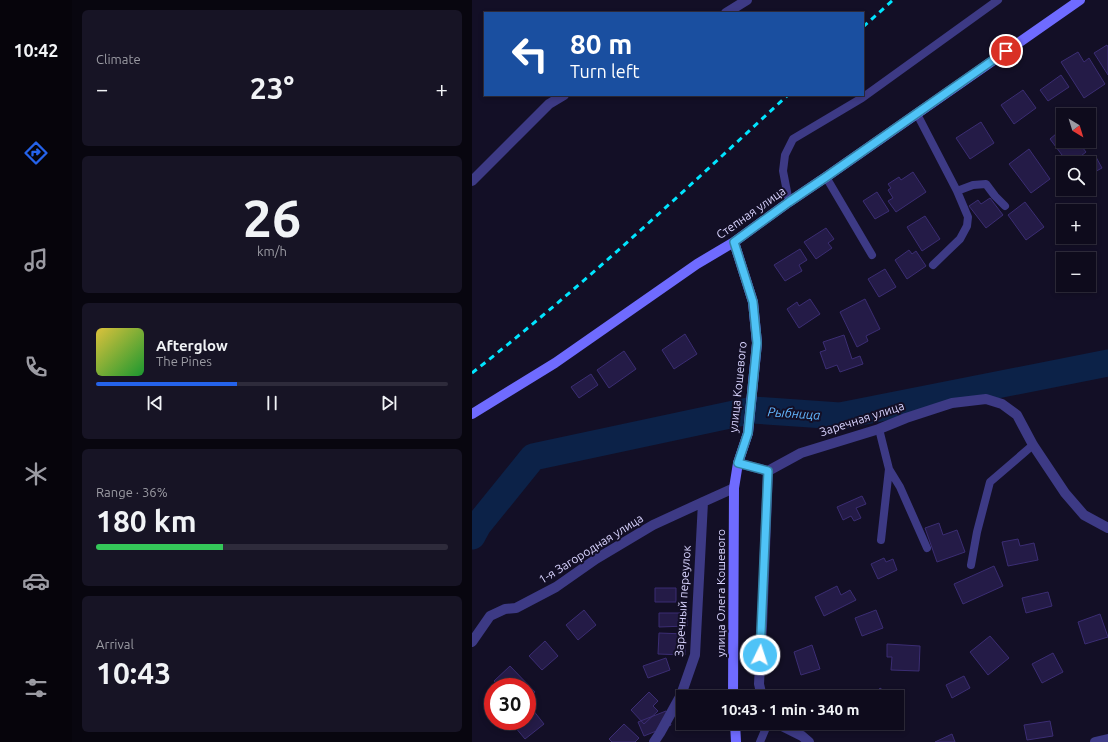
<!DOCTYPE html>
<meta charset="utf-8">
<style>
body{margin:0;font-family:Ubuntu,sans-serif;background:#171425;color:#f1f3f6;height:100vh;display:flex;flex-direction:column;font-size:15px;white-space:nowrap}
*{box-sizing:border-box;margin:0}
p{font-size:13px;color:#9b9ba3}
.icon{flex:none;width:22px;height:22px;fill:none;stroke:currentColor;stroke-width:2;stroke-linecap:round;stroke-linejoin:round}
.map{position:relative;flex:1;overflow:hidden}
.side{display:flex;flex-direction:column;gap:10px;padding:10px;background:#08060f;width:400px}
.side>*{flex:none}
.top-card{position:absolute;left:12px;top:12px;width:380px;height:84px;border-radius:0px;box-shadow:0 2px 6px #0003,0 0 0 1px #2e2b3b;background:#1a4fa0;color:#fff;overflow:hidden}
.needle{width:26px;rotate:142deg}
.controls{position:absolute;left:584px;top:108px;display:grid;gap:8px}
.controls a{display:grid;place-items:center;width:40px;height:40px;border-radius:0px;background:#0e0b1c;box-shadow:0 2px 6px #0003,0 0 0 1px #2e2b3b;font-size:20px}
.speed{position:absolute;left:12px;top:678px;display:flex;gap:8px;font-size:20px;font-weight:700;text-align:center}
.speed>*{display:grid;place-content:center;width:52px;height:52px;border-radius:50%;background:#0e0b1c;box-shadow:0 2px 6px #0003,0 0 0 1px #2e2b3b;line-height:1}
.speed .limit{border:6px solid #d22;background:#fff;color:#111}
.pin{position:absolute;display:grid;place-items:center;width:34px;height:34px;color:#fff;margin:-17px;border:2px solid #fff;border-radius:50%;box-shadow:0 1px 4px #0007}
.me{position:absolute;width:44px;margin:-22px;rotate:4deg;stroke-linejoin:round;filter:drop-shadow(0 0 3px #0008)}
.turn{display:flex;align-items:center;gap:14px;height:84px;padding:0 20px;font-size:18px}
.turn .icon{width:52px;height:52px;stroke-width:2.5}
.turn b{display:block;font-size:28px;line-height:34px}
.big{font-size:30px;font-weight:700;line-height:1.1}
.side .card{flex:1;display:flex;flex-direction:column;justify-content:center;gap:6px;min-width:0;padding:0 14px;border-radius:6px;background:#171425}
.side .dial{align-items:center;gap:0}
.dial b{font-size:52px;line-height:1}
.song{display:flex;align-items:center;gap:12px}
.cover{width:48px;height:48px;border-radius:6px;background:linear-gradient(135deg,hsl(50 70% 55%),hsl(130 70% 35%))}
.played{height:4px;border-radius:2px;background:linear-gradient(90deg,#2563eb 40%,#2e2b3b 40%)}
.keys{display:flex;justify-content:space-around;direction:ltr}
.heat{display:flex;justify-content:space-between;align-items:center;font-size:22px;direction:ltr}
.charge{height:6px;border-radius:3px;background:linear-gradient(90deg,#34c759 36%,#2e2b3b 0)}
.trip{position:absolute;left:204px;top:690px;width:228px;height:40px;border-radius:0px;background:#0e0b1c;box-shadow:0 2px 6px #0003,0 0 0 1px #2e2b3b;font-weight:700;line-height:40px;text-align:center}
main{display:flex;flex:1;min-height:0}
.dock{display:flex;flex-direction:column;width:72px;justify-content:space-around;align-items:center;background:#06040b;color:#9b9ba3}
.dock .icon{width:28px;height:28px}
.dock .current{color:#2563eb}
.dock b{font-size:18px;color:#f1f3f6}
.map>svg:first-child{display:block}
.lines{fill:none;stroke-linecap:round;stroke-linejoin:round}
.river{stroke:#0c2248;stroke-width:27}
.building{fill:#241b47;stroke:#3b2d73}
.lane{stroke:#3d3a85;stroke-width:8}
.street{stroke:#3d3a85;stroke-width:10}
.secondary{stroke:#6f6bff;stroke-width:10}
.rail{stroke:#00e5ff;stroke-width:3;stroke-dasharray:6 5;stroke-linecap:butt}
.route-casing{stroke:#337fa1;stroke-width:10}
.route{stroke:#4fc3f7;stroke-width:7}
.labels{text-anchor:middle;stroke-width:4;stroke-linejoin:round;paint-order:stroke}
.street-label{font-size:12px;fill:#d9d4ff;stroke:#130f26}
.water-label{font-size:13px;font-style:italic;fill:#62b6ff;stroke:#130f26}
</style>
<main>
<nav class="dock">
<b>10:42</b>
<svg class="icon current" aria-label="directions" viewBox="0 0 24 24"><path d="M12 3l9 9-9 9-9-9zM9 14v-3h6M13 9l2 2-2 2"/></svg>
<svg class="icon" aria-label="music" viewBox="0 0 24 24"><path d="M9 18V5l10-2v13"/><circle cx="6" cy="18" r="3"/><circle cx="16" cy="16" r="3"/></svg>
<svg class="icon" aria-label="phone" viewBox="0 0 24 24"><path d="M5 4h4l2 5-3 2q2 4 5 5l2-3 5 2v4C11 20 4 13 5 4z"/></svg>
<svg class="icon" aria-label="climate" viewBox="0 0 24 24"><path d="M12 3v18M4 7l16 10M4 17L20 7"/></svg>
<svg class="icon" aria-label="car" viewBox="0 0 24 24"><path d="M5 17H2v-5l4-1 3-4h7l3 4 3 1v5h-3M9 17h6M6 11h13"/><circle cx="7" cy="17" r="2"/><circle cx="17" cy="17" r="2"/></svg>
<svg class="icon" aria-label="filters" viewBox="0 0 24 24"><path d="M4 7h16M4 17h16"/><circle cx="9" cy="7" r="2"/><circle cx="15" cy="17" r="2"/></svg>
</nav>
<section class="side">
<div class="card"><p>Climate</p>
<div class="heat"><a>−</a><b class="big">23°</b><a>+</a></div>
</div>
<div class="card dial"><b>26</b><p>km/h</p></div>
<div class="card">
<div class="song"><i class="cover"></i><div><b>Afterglow</b><p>The Pines</p></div></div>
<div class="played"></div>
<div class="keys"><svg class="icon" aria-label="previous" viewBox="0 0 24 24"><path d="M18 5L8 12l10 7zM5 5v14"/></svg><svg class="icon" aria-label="pause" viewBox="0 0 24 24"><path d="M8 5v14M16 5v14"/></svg><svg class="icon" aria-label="next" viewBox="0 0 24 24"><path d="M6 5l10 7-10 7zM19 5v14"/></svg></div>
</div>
<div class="card"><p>Range · 36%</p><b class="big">180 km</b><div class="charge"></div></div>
<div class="card"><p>Arrival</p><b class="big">10:43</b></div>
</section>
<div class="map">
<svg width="636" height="742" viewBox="0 0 636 742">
<rect width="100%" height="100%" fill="#130f26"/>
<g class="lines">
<path class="river" d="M0,536L6,525L61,457L281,410L368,416L636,363"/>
</g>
<path class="building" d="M635,45L636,47V75L622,53Z
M606,52L612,62L617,58L633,84L612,98L589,62Z
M589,75L597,87L576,101L568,90Z
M551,90L564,108L542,124L529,105Z
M509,122L522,143L498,159L484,138Z
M591,128V141H609L607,143L614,152L600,163H596L578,139Z
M557,149L578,179L559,193L537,164Z
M624,157L630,168L617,175V163H613Z
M441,172L454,192L424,212L416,201L421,198L416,190L419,188L416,184L427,177L429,180Z
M405,192L417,211L403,219L391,201Z
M518,198L531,215L514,228L497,206L506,200L509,204Z
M553,202L572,227L554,240L536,215Z
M453,216L468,239L450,251L435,227Z
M354,228L362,239L356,243L360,248L344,259L332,242Z
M328,249L335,260L327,265L330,271L313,281L302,265Z
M437,250L440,254L444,251L454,266L435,279L423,260Z
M413,269L424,287L407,297L396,279Z
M338,299L348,314L327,328L315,309L325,302L327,306Z
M393,299L408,329L394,336L396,341L385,347L368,312Z
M213,334L225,354L202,369L190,350Z
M372,335L380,359L388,356L391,364L368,372L365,365L354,369L348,352L354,350L351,342Z
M152,351L164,369L137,388L125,370Z
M119,374L126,385L107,398L99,387Z
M390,496L394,504L384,508L389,518L382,521L379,516L371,520L365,507Z
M467,523L471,535L485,530L493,552L465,562L453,528Z
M546,539L548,546L562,543L566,560L536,566L530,542Z
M412,558L414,562L421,559L425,570L406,579L399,564Z
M522,566L531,586L491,604L482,584Z
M365,586L369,595L378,590L384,600L352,616L343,597Z
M183,588H204V602H183Z
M576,592L580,606L554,613L550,598Z
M112,610L124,625L106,640L94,625Z
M404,610L411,628L390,636L383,618Z
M187,613H215V626L187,627Z
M628,614L636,637L613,644L606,622Z
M187,633L213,634V655L186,654Z
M518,636L537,658L516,675L498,652Z
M73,641L86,656L70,670L57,656Z
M415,644L448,646L447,671L419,670L420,657H415Z
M340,645L348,669L329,675L322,652Z
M581,653L591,672L570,683L560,664Z
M194,658L198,670L176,678L171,666Z
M38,666L63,692L55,699V687H28L22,681Z
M492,676L498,688L480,698L474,685Z
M408,688L420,697H402Z
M177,692L186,701L181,706L186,711L172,724L159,710Z
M425,701L431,706L425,714Z
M57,705L72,724L53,739L38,721H55V707Z
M194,711L199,725L172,736L166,722Z
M578,721L581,736L555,740L552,725Z
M152,724L167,738L163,742H140L137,739Z
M480,734L483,742H463Z"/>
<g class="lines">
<path class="lane" d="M445,114L485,191L496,217L495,226L488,239L461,265
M354,177L400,255
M485,191L501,185L514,184L523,196L533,206
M317,202L311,171L313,155L321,139L390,98L526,0
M407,429L417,469L409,540
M417,469L428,487L455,548
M499,565L505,532L518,482L561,445
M288,742L296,723"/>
<path class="street" d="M254,13L275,0
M0,181L77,104L92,95
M266,463L296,471
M296,471L329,453L407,429L434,418L480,403L514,399L530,404L545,415L561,445L593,493L612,515L636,528
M0,642L18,616L33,609L44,608L84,587L124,559L181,525L231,502L262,488
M290,697L287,684L290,626L296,471
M304,723L330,736L337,742
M182,742L188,733L209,695L223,655L231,502
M623,742L636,739"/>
<path class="secondary" d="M0,414L83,363L225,264L262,242L317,202L354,177L608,0
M261,697L262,488L266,463L276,433L285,343L281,302L262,242
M263,723L264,742"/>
<path class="rail" d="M391,27L421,0
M0,373C111,286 213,190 316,95"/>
</g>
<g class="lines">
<g class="route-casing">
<path id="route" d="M288,655L296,471L266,463L276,433L285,343L281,302L262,242L317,202L354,177L534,51"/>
</g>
<use href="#route" class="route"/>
</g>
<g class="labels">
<g class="street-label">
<text transform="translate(279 213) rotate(-35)" y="4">Степная улица</text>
<text transform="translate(266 387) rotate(-84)" y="4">улица Кошевого</text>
<text transform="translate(390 419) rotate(-18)" y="4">Заречная улица</text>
<text transform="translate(119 549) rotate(-32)" y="4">1-я Загородная улица</text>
<text transform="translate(249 593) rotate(-90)" y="4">улица Олега Кошевого</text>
<text transform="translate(211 601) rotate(-86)" y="4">Заречный переулок</text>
</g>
<g class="water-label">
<text transform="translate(322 413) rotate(4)" y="5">Рыбница</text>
</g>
</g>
</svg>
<div class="controls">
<a><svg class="needle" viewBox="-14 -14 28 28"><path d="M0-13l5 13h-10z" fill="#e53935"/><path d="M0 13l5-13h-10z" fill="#9b9ba3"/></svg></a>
<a><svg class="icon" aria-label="search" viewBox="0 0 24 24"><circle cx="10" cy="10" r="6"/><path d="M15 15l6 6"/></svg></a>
<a>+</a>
<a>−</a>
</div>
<div class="speed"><div class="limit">30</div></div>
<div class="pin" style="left:534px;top:51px;background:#d93025"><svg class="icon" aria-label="arrive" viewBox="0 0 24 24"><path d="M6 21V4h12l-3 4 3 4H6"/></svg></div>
<svg class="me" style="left:288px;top:655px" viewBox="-20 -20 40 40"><circle r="17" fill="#4fc3f7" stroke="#fff" stroke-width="3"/><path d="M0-11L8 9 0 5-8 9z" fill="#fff"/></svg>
<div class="trip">10:43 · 1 min · 340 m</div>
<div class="top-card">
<div class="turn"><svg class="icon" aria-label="left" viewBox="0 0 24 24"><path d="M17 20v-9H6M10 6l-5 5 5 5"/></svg><div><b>80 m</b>Turn left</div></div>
</div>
</div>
</main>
